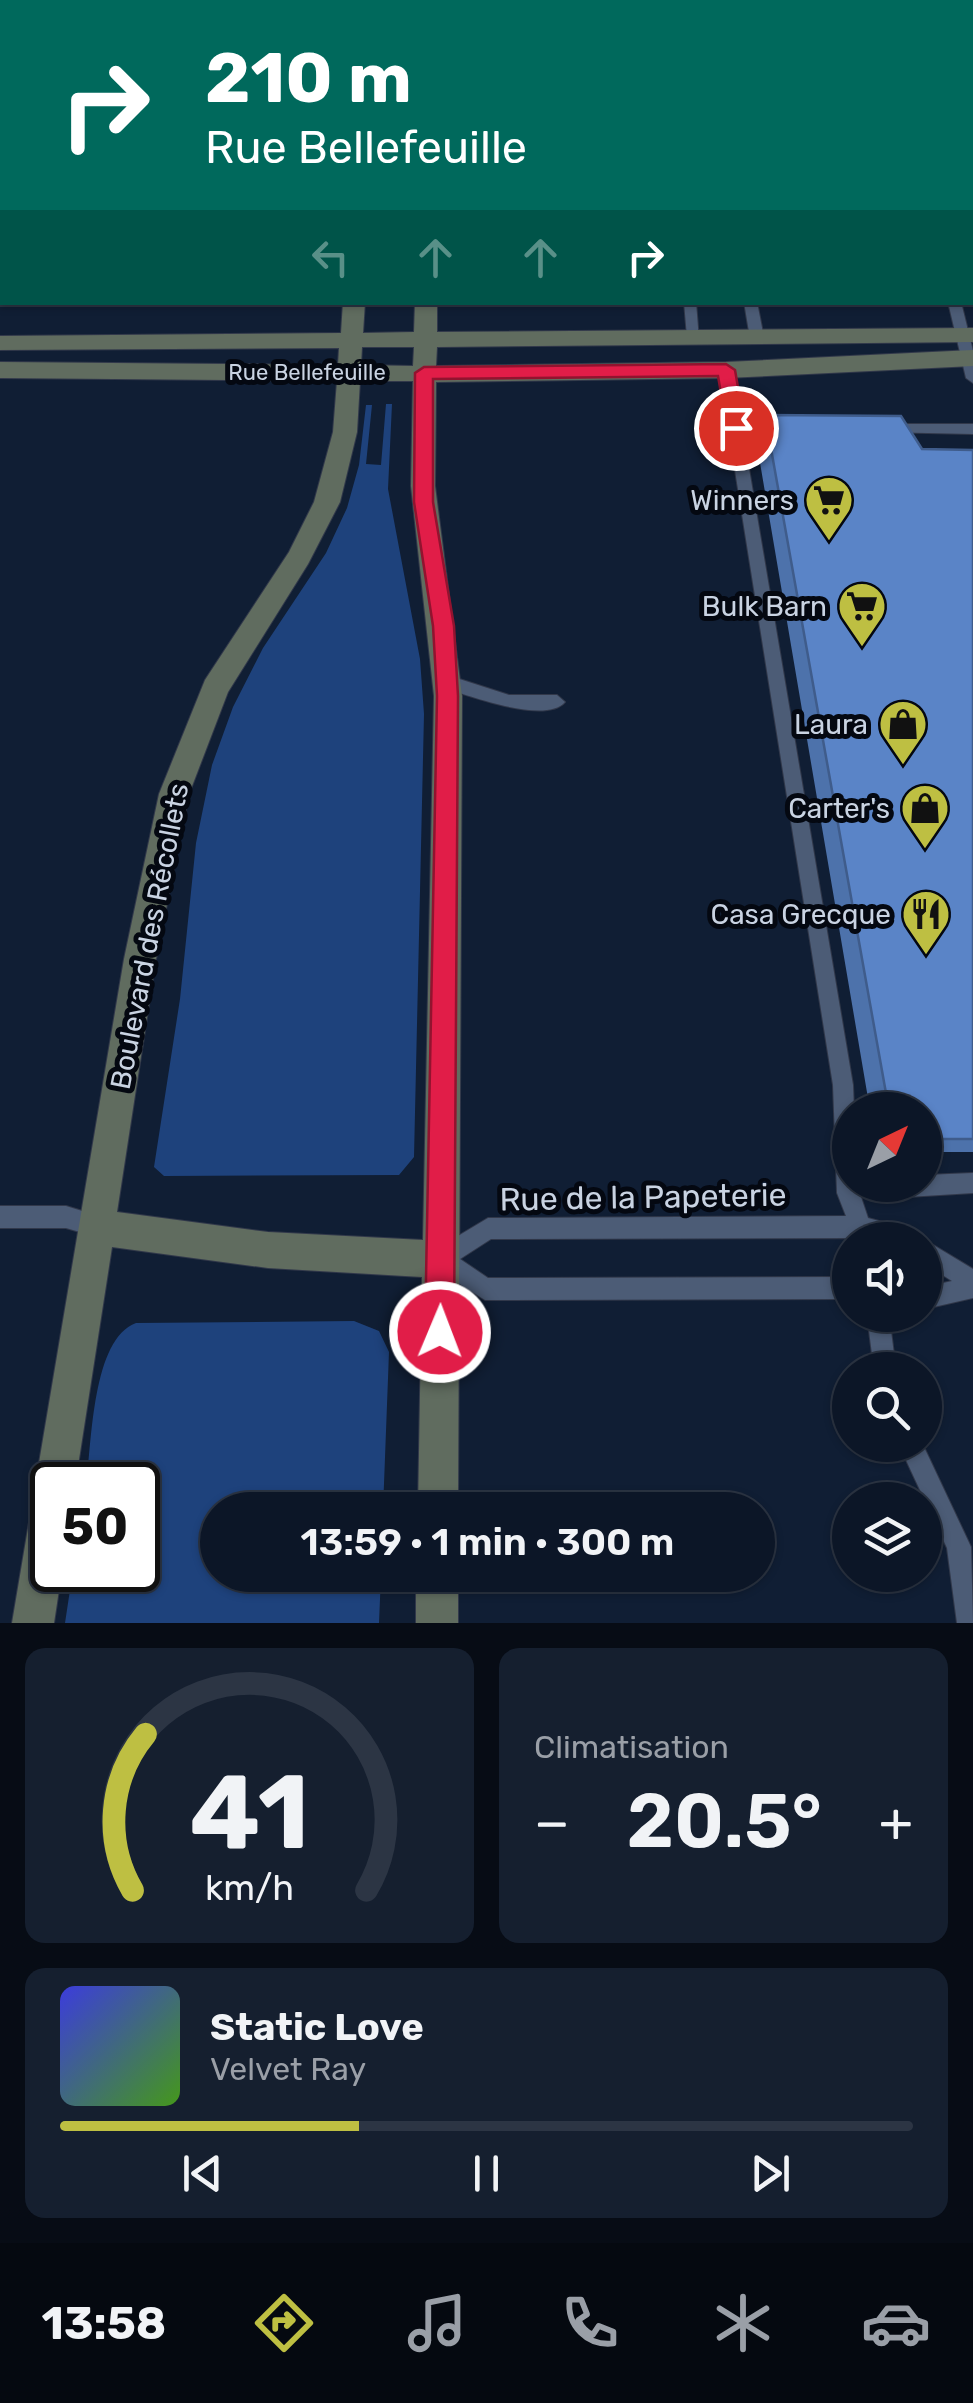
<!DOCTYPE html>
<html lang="fr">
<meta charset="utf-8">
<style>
body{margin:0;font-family:Rubik,sans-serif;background:#151f2f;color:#f1f3f6;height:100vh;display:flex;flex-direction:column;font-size:38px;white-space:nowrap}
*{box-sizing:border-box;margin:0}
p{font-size:32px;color:#9a9fa7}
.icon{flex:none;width:55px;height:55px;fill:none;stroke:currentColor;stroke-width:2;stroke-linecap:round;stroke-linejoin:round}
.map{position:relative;height:1623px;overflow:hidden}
.details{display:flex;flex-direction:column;gap:25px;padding:25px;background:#070c15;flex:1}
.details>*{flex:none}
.banner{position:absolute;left:0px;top:0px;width:975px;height:305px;box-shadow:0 2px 8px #0004,0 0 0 2px #2c3544;background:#00695c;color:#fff;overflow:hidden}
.needle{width:65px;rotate:43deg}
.fabs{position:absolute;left:832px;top:1092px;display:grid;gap:20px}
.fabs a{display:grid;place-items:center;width:110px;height:110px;border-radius:50%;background:#0c1627;box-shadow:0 2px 8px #0004,0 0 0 2px #2c3544;font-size:50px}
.speed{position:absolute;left:30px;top:1462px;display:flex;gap:20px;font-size:50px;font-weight:700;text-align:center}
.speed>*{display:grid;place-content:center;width:130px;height:130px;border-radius:50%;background:#0c1627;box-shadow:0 2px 8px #0004,0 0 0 2px #2c3544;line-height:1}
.speed .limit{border:5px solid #111;border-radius:15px;background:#fff;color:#111}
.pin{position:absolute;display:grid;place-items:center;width:85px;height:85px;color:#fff;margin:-42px;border:5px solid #fff;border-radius:50%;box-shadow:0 2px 10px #0007}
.me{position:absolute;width:110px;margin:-55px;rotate:1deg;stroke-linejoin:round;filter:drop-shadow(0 0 8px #0008)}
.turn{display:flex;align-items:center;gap:35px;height:210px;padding:0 40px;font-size:45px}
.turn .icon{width:130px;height:130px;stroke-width:2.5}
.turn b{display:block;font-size:70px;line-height:85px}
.lanes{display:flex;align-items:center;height:95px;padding:0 40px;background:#0003;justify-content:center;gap:50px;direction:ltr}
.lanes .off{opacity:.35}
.big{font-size:75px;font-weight:600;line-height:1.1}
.details .widget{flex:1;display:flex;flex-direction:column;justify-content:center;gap:15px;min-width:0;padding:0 35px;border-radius:20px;background:#151f2f}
.details .dial{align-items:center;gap:0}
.dial svg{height:260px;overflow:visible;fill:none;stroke:#2c3544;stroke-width:7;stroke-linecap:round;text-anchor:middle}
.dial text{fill:#f1f3f6;stroke:none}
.song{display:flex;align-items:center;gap:30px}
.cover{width:120px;height:120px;border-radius:15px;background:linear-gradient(135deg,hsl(240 70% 55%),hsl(100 70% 35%))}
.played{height:10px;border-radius:5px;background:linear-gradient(90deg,#bebf42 35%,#2c3544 35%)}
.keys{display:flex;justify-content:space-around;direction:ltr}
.heat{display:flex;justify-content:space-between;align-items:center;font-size:55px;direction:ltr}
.details .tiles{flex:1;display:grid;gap:25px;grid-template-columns:1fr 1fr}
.widget:last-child{grid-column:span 2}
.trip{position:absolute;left:200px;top:1492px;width:575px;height:100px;border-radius:50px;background:#0c1627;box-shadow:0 2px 8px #0004,0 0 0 2px #2c3544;font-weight:600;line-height:100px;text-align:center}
.tabs{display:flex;height:160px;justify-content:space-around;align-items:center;background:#050910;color:#9a9fa7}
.tabs .icon{width:70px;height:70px}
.tabs .current{color:#bebf42}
.tabs b{font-size:45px;color:#f1f3f6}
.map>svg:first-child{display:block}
.green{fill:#1e427c}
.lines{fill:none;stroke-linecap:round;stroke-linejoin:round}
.lane-casing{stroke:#31384a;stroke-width:2}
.street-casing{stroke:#31384a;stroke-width:32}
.secondary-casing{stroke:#31384a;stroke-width:2}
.lane{fill:#4c5c76;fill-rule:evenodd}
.street{stroke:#4c5c76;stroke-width:30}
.secondary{fill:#606c5f;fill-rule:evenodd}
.wall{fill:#4d72ab}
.building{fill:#5a84c7;stroke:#3f5c8b;stroke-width:2.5}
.route{fill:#e11d48;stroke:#92132f;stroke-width:2.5}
.labels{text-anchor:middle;stroke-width:10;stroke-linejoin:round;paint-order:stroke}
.far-street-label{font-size:22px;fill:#c9d3e2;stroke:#040811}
.poi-label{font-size:28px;fill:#c9d3e2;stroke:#040811;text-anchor:end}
.street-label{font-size:28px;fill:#c9d3e2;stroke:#040811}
.near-street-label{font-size:32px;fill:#c9d3e2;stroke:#040811}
</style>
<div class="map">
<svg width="973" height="1623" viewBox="0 0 973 1623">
<rect width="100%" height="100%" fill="#101e34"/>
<path class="green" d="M386,404H392L388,489L420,659L424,714L414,1157L399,1175L164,1176L154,1167L180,999L196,843L212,765L233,707L263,648L326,553L347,508L359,465L366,405H372L366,464L381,465Z
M354,1321L379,1331L389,1352L383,1510H218V1575H381L379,1623H65L73,1570H138V1485H86C92,1442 92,1339 136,1323Z"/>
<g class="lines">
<g class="lane-casing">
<path id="lane" d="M132,0H142V2H132Z
M247,0H257V2H247Z
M680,0H690L691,2H681Z
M844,0H854L855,2H845Z
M0,24H2V30H0Z
M684,302H696L699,340H689L687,337Z
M744,302H757L764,338L762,341H752L750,338Z
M948,302H961L973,351V383L966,378Z
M726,366L733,370L742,423L785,424L792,429L785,434L743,433L853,1085L854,1110H850V1185H857L868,1218L919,1232L922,1240H856L855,1238L491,1239L460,1259L488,1278L850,1277V1299L485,1300L433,1267L430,1259L433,1251L488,1218L846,1216L837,1193L833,1085L719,370Z
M886,424H973V434L881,432V426Z
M447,675L509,695H557L565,702C545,725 468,695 441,687L439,682Z
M973,1173V1193L891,1198L863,1192L860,1185H925V1175Z
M0,1206H66L105,1218L108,1226L105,1234L97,1237L66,1228H0Z
M925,1240L973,1269V1298L925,1309V1287L952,1281L925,1264Z
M867,1315H889L896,1370H874Z
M899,1445H923L971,1547L973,1623H957L947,1548Z"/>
</g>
<g class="street-casing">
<path id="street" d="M99,2L100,0"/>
</g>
<g class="secondary-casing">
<path id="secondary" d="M285,0H303V2H286Z
M448,0H466V2H449Z
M343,302H365L363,333L414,332L415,302H437V332L973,328V342L437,347L436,366L726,362L973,350V366L726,378L436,382L435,486L462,696L458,1510H418L422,1277L268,1268L112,1247L75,1485H52V1570H62L54,1623H12L124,959L159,794L205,680L289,552L314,502L333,432L337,381L0,378V362L338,365L339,348L0,350V336L341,333ZM362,347H414L413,366L361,365ZM360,381H413L411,486L434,696L423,1240L268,1232L117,1212L156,959L189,794L228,692L308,564L340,502L357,432Z
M416,1575H458V1623H416Z"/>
</g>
<use href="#lane" class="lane"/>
<use href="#street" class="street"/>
<use href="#secondary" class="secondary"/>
</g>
<path class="wall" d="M854,0H973V191L972,2H854Z
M0,49H2V158H0Z
M765,415L922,449L973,450V1152H925V1110H870L757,445Z"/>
<path class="building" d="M869,0H973V165L972,2H870Z
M0,49H2V126H0Z
M765,415L901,416L922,449L973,450V1139H925V1110H889Z"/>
<path class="route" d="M726,364L735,370L745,428L736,435L727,428L718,376L433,379V502L454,626L458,696L454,1332L450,1342L440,1347L429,1342L425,1332L437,696L433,626L414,502L415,373L424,367Z"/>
<defs>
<g id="supermarket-pin" transform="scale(2.5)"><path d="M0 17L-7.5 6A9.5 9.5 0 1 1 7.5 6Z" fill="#bebf42" stroke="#040811"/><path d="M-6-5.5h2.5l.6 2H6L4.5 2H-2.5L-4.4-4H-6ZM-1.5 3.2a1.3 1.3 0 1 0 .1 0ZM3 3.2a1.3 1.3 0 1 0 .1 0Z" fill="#111"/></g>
<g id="shop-pin" transform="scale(2.5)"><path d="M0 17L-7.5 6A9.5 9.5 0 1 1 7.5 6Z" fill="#bebf42" stroke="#040811"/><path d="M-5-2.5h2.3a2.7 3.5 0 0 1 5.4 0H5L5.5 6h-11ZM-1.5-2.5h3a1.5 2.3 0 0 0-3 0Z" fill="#111"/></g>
<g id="restaurant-pin" transform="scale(2.5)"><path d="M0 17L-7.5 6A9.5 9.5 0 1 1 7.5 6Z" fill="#bebf42" stroke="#040811"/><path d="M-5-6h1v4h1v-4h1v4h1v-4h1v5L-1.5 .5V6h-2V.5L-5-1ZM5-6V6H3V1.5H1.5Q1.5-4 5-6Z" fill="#111"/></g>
</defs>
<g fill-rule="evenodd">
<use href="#supermarket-pin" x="829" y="500"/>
<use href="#supermarket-pin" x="862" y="606"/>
<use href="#shop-pin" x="903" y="724"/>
<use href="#shop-pin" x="925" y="808"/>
<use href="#restaurant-pin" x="926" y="914"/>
</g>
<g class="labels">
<g class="far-street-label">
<text x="307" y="380">Rue Bellefeuille</text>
</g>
<g class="poi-label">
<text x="794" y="510">Winners</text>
<text x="827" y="616">Bulk Barn</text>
<text x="868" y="734">Laura</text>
<text x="890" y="818">Carter's</text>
<text x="891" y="924">Casa Grecque</text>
</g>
<g class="street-label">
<text transform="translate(149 936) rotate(-79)" y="10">Boulevard des Récollets</text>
</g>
<g class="near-street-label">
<text transform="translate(643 1197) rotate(-1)" y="11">Rue de la Papeterie</text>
</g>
</g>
</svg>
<div class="fabs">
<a><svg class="needle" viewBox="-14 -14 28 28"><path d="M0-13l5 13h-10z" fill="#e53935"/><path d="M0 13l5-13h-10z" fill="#9a9fa7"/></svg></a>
<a><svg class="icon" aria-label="sound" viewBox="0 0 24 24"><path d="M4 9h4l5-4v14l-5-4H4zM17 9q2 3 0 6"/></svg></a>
<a><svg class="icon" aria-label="search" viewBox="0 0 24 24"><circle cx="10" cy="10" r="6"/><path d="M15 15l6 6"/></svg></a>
<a><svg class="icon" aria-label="layers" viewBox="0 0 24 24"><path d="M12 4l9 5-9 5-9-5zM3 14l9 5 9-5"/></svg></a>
</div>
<div class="speed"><div class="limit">50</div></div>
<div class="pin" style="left:736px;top:428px;background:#d93025"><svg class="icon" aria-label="arrive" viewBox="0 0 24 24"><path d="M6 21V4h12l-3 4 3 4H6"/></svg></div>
<svg class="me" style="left:440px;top:1332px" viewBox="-20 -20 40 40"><circle r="17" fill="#e11d48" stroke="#fff" stroke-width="3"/><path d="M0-11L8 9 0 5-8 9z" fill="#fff"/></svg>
<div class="trip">13:59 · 1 min · 300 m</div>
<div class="banner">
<div class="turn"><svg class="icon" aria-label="right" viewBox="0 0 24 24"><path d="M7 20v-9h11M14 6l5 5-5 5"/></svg><div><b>210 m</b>Rue Bellefeuille</div></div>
<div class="lanes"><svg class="icon off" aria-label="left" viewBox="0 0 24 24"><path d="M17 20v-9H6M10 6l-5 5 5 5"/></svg><svg class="icon off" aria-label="ahead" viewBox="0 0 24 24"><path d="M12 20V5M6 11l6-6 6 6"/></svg><svg class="icon off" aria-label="ahead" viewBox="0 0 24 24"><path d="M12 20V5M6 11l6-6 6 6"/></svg><svg class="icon" aria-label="right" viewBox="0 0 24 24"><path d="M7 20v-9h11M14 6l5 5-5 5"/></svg></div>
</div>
</div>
<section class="details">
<div class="tiles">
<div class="widget dial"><svg viewBox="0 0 100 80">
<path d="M14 69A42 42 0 1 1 86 69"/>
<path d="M14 69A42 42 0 0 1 18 21" stroke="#bebf42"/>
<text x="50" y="56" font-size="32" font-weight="700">41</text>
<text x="50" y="72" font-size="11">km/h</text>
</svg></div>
<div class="widget"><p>Climatisation</p>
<div class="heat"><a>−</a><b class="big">20.5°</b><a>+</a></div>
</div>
<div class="widget">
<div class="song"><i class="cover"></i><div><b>Static Love</b><p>Velvet Ray</p></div></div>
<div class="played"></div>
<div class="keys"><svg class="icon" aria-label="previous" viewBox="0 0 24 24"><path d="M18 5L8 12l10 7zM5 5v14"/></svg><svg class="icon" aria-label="pause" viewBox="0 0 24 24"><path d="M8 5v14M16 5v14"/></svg><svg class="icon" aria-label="next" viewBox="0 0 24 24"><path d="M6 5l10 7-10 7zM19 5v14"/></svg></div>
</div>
</div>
</section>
<nav class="tabs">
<b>13:58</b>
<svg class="icon current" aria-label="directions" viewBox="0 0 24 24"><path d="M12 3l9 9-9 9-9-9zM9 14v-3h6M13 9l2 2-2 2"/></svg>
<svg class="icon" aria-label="music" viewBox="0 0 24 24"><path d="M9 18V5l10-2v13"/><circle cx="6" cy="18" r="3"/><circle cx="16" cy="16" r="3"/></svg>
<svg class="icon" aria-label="phone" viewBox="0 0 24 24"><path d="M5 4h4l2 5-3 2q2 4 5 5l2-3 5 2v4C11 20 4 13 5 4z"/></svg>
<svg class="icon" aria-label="climate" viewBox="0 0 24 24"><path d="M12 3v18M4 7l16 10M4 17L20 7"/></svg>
<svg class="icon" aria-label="car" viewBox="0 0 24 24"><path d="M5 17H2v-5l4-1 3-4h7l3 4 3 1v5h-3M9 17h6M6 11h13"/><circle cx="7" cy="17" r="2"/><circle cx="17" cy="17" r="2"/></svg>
</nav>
